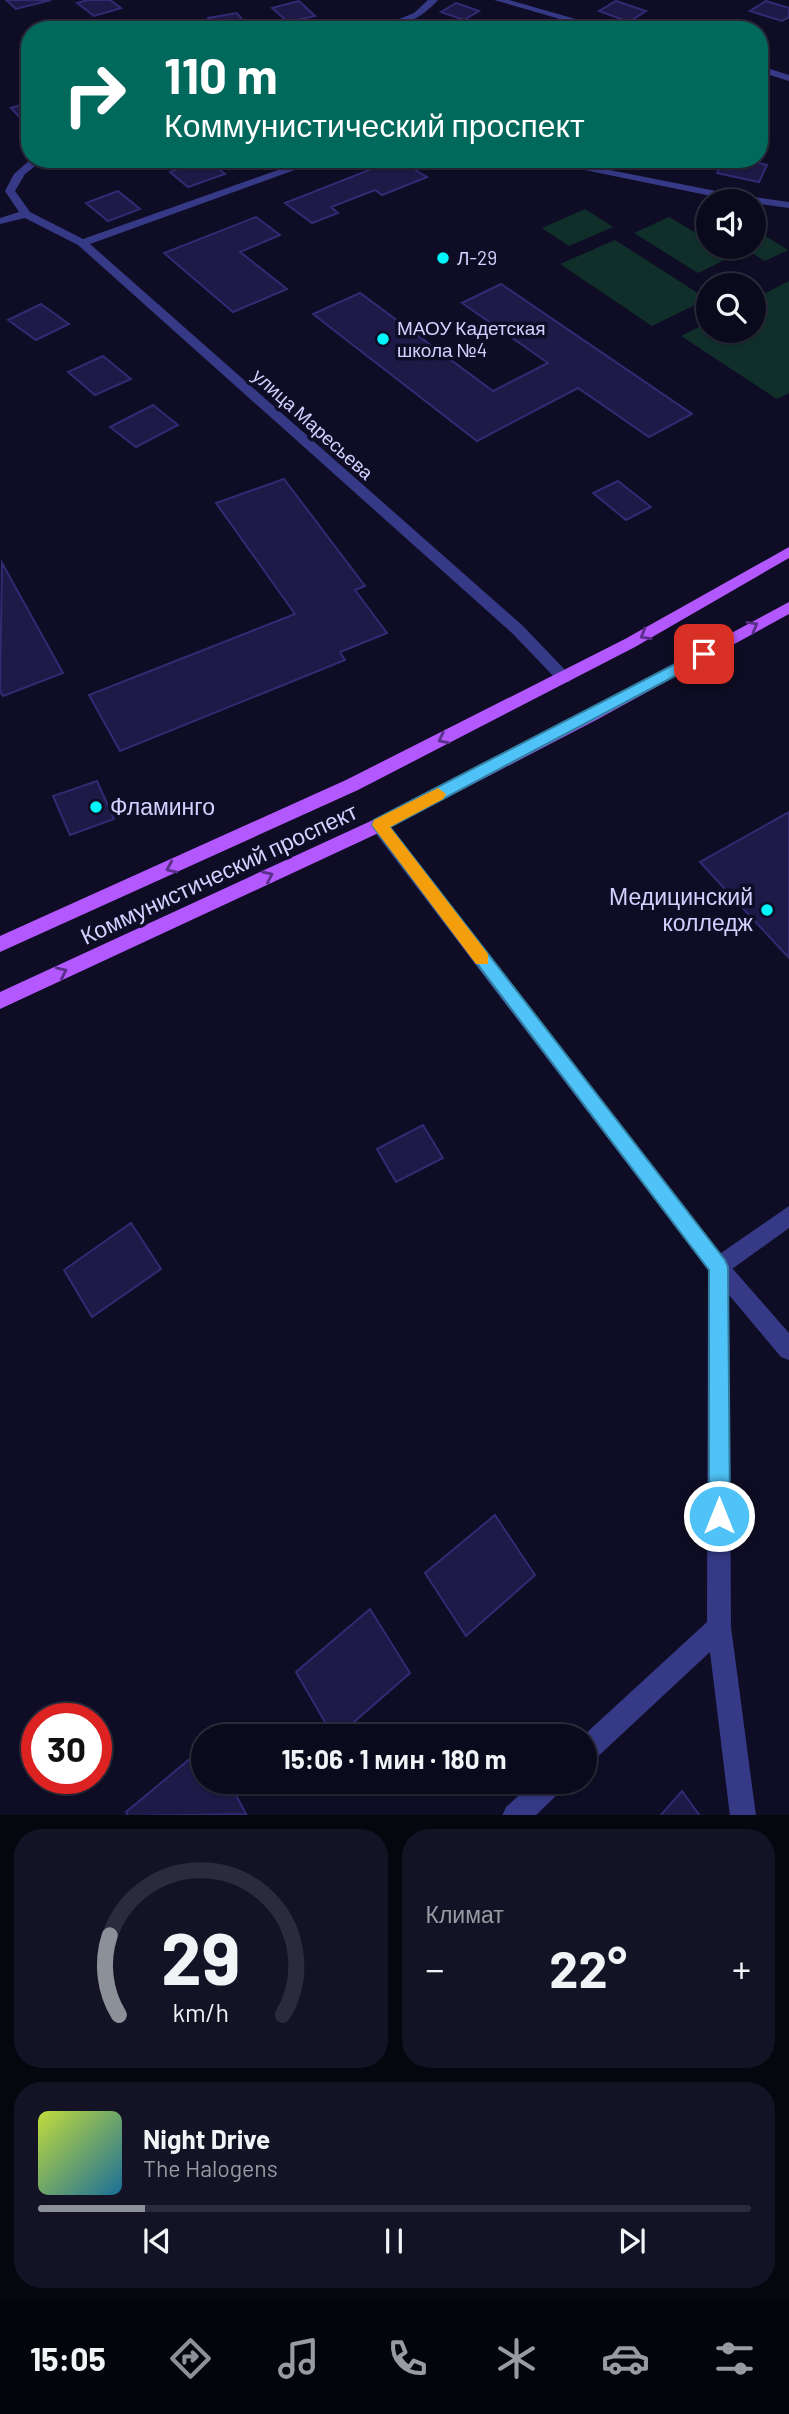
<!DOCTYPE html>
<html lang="ru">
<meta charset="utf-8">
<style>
body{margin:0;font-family:Barlow,sans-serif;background:#141325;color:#f1f3f6;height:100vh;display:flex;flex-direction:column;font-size:26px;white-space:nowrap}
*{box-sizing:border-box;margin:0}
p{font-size:23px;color:#9a9aa3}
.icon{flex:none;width:38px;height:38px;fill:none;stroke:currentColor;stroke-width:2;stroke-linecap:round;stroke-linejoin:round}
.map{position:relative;height:1815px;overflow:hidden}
.panel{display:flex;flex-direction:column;gap:14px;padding:14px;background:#06060f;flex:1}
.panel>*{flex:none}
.top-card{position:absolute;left:21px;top:21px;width:747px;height:147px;border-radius:28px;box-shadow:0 2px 5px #0004,0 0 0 2px #2b2b3b;background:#00695c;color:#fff;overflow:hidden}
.controls{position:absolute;left:696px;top:189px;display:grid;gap:14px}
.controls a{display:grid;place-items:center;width:70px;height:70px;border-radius:50%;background:#0b0a1c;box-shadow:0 2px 5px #0004,0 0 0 2px #2b2b3b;font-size:35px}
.speed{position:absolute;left:21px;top:1703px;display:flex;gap:14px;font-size:35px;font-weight:700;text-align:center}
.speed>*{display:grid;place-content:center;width:91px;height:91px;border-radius:50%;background:#0b0a1c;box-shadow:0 2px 5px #0004,0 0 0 2px #2b2b3b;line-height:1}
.speed .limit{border:10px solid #d22;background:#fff;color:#111}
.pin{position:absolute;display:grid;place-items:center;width:60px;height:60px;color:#fff;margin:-30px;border-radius:14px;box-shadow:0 4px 10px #0006}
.me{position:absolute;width:77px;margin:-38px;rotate:0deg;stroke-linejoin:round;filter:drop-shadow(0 0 5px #0008)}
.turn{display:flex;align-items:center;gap:24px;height:147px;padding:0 28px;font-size:32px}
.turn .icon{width:91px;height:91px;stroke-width:2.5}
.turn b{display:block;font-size:49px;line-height:60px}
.big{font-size:52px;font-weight:700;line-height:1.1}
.panel .tile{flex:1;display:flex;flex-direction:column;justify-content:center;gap:10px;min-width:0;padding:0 24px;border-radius:28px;background:#141325}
.panel .dial{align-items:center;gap:0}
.dial svg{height:182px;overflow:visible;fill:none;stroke:#2b2b3b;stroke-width:7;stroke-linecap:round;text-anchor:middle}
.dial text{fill:#f1f3f6;stroke:none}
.song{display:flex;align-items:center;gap:21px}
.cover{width:84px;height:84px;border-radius:10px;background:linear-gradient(135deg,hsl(70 70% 55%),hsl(200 70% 35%))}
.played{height:7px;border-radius:4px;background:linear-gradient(90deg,#8c9099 15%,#2b2b3b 15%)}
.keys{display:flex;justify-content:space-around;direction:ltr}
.heat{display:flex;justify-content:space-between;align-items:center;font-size:38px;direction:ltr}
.panel .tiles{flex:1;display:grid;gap:14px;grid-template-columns:1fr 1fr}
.tile:last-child{grid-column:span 2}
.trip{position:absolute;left:191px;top:1724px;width:406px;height:70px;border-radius:35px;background:#0b0a1c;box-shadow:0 2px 5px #0004,0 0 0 2px #2b2b3b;font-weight:700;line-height:70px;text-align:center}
.menu{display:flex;height:112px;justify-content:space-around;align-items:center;background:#04040b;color:#9a9aa3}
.menu .icon{width:49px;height:49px}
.menu .active{color:#8c9099}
.menu b{font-size:32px;color:#f1f3f6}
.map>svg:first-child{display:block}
.green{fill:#102f2b}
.building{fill:#1e1946;stroke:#322a73;stroke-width:2}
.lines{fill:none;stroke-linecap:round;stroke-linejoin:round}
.service{fill:#363a86;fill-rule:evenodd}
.minor{fill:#363a86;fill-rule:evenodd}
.primary{fill:#b358ff;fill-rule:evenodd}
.oneway{stroke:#592f87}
.route{fill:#4fc3f7;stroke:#337fa1;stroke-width:2}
.slow{fill:#f59e0b}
.poi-dot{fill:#00f7fc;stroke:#0f0d25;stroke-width:2.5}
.labels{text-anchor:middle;stroke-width:7;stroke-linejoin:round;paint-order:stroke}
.far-poi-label{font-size:19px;fill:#d2d1ff;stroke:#0f0d25;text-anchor:start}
.far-street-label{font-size:19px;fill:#d2d1ff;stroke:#0f0d25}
.poi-label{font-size:23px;fill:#d2d1ff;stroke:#0f0d25;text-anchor:start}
.street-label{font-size:23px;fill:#d2d1ff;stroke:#0f0d25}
</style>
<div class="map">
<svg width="789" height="1816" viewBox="0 0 789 1816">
<rect width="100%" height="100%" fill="#0f0d25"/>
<path class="green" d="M585,209L613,227L569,246L542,228Z
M669,217L709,241V247H717L733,256L698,273L634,233Z
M764,235L788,250L765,261L742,247H754V239Z
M615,240L707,299L652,326L560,264Z
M789,281V393L777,399L681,336L709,322V331H754V299Z"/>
<path class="building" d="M6,0H51L16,9Z
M88,0H110L121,8L94,16L77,3Z
M299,1L315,16L288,22L272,8Z
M616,1L646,11L629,22L599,11Z
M766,1L789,8V17L782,21L750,11Z
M456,3L479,11L464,20L441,12Z
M237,13L249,28L217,30L208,18Z
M30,102V124L27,125L11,108Z
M206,159L225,174L188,187L170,172Z
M397,159L427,177L382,195L375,190L331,207L338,213L312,223L285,203Z
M639,159H685L682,166Z
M724,159H740L767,165L759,182L717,173Z
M118,191L140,209L108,221L86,203Z
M256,217L280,235L240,252L287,289L233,312L164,253Z
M501,284L692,414L649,437L578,388L477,441L313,314L360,293L493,391L548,363L462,303Z
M41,304L69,324L36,340L8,320Z
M103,356L131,379L95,395L68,372Z
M153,405L178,425L136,447L110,427Z
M284,479L365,586L355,590L387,633L340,652L345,660L120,751L89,695L295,614L216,503Z
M618,481L651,507L626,520L593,493Z
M2,563L63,673L3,696L0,691Z
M97,781L114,819L70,835L53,796Z
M789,812V958L700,862Z
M423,1125L443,1158L396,1182L377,1149Z
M131,1223L161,1269L92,1317L64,1270Z
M495,1515L535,1575L466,1636L425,1573Z
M370,1609L410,1673L338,1736H333L296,1672Z
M203,1748V1782H229L246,1814L128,1816L126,1812Z
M682,1791L700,1816H660Z"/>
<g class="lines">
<path class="service" d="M789,1206V1228L725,1274L718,1277L711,1274L708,1267L711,1260Z"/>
<path class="minor" d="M428,0H438C421,19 398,30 372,30L414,13Z
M494,0H509L614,30H598Z
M312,27L338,30H307Z
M760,66L789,75V81L760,72Z
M31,159H44L25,174L15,191L30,212L83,239L309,159H325L90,244L522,625L569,674L572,678L569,682H559L512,633L78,245L25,218L0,224V218L19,212L5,191L14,174Z
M531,159H554L726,193L789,202V208L726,199Z
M379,818L385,820L725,1260L789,1333V1360L781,1357L729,1295L731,1627L756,1816H730L710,1652L593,1761L584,1764L583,1736L707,1622L708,1270L373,830L371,825L373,820Z
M534,1782H565L561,1791L535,1816H502L506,1807Z"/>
<path class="primary" d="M789,547V558L635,647L358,790L0,952V936L346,780L625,639Z
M789,602V614L598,719L385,830L0,1009V992L373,820L586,711Z"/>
</g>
<defs><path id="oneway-chevron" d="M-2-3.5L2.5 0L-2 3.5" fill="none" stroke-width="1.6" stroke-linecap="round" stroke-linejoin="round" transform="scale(1.75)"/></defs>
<g class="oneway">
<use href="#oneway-chevron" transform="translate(753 626) rotate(-29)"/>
<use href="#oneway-chevron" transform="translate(645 635) rotate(150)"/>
<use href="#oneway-chevron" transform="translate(443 739) rotate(153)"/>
<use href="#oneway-chevron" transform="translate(171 868) rotate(156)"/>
<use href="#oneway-chevron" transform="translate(268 876) rotate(-25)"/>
<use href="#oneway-chevron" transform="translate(62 972) rotate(-25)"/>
</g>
<path class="route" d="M704,649L711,654L709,658L390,827L725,1260L728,1267L730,1516L727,1524L719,1527L712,1524L709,1516V1270L372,825L374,820Z"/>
<path class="slow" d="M438,788L446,794L443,799L390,827L488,954V964H476L372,825L374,820Z"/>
<g class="poi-dot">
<circle cx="443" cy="258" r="7"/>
<circle cx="383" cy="339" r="7"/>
<circle cx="96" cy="807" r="7"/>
<circle cx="767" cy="910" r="7"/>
</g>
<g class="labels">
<g class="far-poi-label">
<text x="457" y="265">Л-29</text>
<text x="397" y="335">МАОУ Кадетская<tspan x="397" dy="22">школа №4</tspan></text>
</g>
<g class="far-street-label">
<text transform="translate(313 424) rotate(42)" y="7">улица Маресьева</text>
</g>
<g class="poi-label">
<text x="110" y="815">Фламинго</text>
<text x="753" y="905" text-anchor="end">Медицинский<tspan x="753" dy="26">колледж</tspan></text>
</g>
<g class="street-label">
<text transform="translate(219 874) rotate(-25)" y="8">Коммунистический проспект</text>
</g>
</g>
</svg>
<div class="controls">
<a><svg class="icon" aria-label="sound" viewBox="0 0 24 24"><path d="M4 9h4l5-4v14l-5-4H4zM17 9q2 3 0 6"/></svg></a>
<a><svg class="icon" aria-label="search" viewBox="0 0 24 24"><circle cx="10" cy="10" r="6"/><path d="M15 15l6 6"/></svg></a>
</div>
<div class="speed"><div class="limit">30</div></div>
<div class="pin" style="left:704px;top:654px;background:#d93025"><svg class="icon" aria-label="arrive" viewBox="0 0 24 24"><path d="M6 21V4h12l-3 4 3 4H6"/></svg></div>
<svg class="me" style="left:719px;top:1516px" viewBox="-20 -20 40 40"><circle r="17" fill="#4fc3f7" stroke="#fff" stroke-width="3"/><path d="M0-11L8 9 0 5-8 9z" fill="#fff"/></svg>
<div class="trip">15:06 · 1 мин · 180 m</div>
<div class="top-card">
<div class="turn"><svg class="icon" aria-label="right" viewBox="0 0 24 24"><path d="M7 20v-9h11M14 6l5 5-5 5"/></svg><div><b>110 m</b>Коммунистический проспект</div></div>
</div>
</div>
<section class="panel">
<div class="tiles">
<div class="tile dial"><svg viewBox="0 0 100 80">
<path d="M14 69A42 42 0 1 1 86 69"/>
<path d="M14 69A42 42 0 0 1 10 34" stroke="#8c9099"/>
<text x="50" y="56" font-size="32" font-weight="700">29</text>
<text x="50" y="72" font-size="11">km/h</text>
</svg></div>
<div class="tile"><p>Климат</p>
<div class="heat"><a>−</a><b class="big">22°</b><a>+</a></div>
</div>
<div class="tile">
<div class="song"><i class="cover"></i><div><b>Night Drive</b><p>The Halogens</p></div></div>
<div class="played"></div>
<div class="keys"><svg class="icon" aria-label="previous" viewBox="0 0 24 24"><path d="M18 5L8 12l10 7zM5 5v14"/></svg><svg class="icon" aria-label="pause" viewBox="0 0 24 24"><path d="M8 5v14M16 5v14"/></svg><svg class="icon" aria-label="next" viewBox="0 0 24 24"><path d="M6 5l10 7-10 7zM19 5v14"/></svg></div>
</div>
</div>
</section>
<nav class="menu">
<b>15:05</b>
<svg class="icon active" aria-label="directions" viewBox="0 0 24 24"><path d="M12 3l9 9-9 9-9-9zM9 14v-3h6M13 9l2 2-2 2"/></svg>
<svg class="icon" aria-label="music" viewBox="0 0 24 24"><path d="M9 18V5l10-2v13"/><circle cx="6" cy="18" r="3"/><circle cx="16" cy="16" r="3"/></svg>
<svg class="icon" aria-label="phone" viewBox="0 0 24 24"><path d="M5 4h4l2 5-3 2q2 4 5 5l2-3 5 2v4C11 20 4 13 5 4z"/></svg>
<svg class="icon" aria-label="climate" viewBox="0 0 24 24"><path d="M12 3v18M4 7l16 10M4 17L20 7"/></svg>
<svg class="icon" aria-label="car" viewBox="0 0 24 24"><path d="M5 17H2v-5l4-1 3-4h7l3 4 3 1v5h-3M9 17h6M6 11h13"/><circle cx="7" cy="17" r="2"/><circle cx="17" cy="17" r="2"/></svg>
<svg class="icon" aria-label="filters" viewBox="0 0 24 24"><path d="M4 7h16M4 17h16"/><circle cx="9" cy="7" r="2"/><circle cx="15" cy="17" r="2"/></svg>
</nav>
